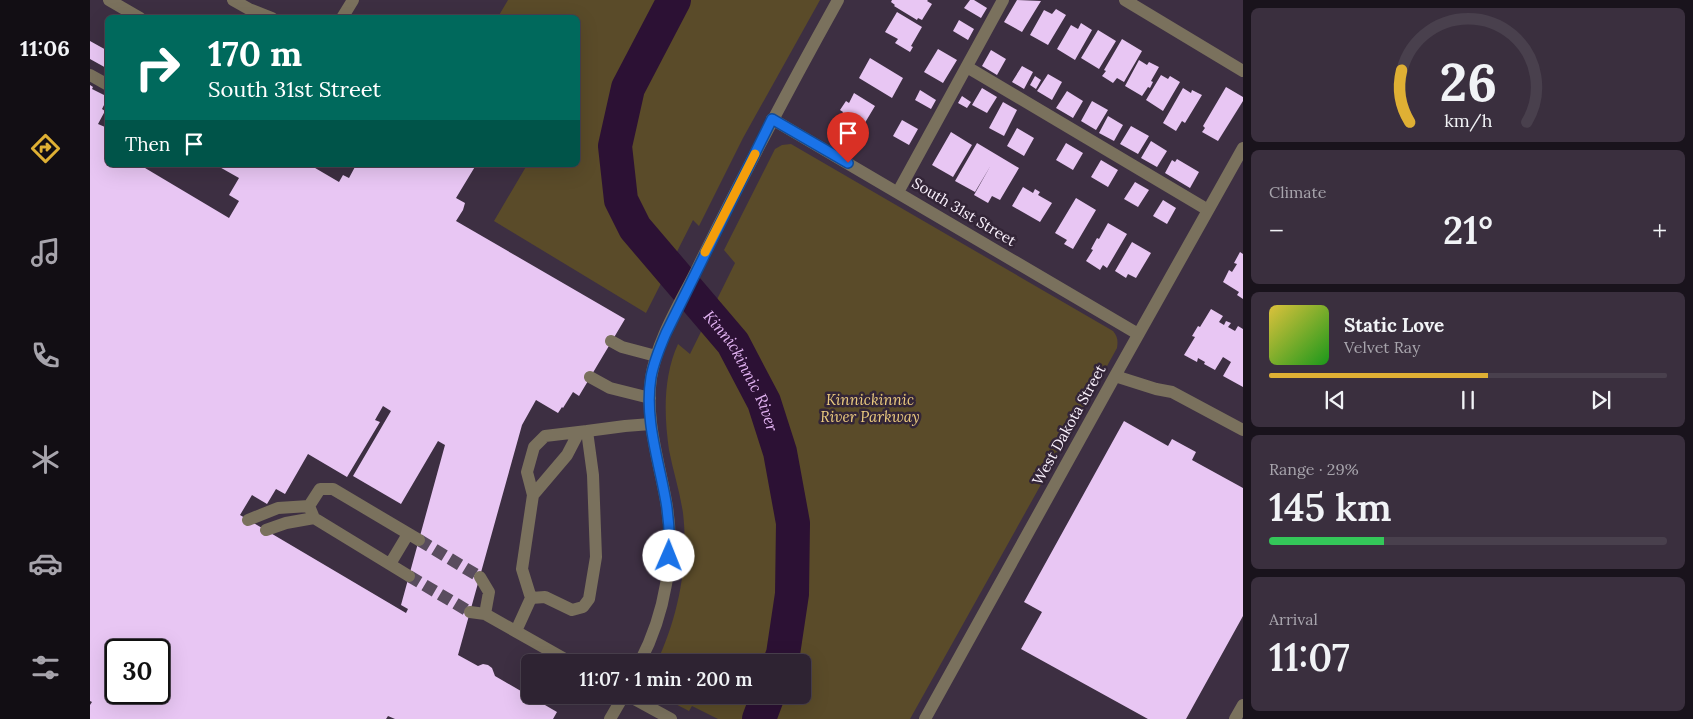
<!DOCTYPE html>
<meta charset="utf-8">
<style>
body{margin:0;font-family:Lora,serif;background:#3a2f3e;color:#f1f3f6;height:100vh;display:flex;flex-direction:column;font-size:19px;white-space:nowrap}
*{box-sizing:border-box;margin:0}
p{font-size:16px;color:#a7a4ac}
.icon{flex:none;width:28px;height:28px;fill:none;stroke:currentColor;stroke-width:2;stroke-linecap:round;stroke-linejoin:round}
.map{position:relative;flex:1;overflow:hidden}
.panel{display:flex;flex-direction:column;gap:8px;padding:8px;background:#19131c;width:450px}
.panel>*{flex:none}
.banner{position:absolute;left:15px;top:15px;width:475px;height:152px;border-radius:8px;box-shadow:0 5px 20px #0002,0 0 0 1px #49404d;background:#00695c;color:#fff;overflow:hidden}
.speed{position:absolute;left:15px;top:639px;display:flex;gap:10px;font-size:25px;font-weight:700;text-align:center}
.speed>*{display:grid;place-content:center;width:65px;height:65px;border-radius:50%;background:#2e2332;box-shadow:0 5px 20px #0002,0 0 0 1px #49404d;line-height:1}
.speed .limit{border:2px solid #111;border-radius:8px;background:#fff;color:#111}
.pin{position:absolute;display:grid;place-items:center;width:42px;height:42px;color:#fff;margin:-51px -21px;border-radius:50% 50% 50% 0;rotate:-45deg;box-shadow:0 0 5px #0007}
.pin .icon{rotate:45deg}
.me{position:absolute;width:55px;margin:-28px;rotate:1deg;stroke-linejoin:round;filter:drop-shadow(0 0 4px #0008)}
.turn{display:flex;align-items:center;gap:18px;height:105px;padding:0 20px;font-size:22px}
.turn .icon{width:65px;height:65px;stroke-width:2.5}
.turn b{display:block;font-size:35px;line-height:42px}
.then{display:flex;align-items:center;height:48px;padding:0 20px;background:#0003;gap:10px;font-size:19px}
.big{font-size:38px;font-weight:600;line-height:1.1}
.panel .tile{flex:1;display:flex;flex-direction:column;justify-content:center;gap:8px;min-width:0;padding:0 18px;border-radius:8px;background:#3a2f3e}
.panel .dial{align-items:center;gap:0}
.dial svg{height:130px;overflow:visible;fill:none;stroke:#49404d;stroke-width:7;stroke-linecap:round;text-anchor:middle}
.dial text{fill:#f1f3f6;stroke:none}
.song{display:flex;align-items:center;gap:15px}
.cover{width:60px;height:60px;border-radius:8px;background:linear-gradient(135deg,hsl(50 70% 55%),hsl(120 70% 35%))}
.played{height:5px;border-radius:2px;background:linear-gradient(90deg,#dfb034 55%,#49404d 55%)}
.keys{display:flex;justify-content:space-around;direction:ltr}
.heat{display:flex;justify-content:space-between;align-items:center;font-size:28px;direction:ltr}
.charge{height:8px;border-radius:4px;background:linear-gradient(90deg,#34c759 29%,#49404d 0)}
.trip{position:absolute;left:431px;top:654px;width:290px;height:50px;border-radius:8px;background:#2e2332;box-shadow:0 5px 20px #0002,0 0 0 1px #49404d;font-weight:600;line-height:50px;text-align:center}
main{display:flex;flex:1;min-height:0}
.menu{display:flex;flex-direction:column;width:90px;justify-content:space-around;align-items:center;background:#120e14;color:#a7a4ac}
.menu .icon{width:35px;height:35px}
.menu .on{color:#dfb034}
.menu b{font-size:22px;color:#f1f3f6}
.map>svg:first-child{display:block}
.green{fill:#5a4b29}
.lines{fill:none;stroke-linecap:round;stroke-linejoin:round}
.river{stroke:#2c1134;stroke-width:34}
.building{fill:#e8c6f3;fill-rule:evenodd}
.minor-tunnel{stroke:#594c5e;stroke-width:12;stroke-dasharray:12 6;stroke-linecap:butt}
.minor{stroke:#7a715d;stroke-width:12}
.route-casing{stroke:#114b97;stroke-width:12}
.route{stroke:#1a73e8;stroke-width:9}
.slow{stroke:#f59e0b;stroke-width:9}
.labels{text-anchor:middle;stroke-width:5;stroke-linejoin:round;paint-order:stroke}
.street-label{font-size:15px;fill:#faf1fd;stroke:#332537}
.park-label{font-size:15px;font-style:italic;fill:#ebca7f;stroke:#332537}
.water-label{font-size:16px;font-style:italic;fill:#e1b2f1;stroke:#332537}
</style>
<main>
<nav class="menu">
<b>11:06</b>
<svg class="icon on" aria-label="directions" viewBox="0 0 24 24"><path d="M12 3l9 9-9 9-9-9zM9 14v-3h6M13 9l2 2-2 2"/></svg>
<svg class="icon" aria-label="music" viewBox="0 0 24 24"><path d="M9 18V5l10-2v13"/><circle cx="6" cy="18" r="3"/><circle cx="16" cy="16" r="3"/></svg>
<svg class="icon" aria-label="phone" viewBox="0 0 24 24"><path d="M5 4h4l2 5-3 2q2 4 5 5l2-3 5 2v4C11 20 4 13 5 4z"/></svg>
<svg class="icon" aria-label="climate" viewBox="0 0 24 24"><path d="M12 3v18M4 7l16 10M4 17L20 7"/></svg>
<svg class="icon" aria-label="car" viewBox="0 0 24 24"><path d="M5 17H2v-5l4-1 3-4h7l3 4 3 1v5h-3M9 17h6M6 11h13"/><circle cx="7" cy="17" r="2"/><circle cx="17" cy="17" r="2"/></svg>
<svg class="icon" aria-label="filters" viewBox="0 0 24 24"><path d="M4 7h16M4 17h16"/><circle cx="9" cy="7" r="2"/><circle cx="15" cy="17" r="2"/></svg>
</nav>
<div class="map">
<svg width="1153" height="719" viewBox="0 0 1153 719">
<rect width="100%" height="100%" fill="#3d2f42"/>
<path class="green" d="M418,0H730L653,138L609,226L603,220L556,313L404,221L437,165H488V18L408,17Z
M701,144L1023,331C1028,337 1028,341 1027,348L1006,386L820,719H628L602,706L599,711L568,695H712V662H567C588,617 599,564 593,513C590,492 583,471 579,450C574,415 573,377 588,344L600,354L645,263L634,250L685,149L692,145Z"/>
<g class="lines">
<g class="river">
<path id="s1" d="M584,0L538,88L525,146L531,200L545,228L643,343L674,402L690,452L703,523L702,594L693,654L690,662"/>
<path d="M669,719L678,695"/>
</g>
</g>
<path class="building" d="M802,0H838L837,1L842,4L832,20L828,18L827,20L804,6L805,5L801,2Z
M880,0H884L897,8L891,18L874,8Z
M927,0L951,1L932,32L914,22Z
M966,9L976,15L958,45L940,35L954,10L962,14Z
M807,12L832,27L821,46L823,47L820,52L805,43L808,39L795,32Z
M869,20L884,29L878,40L863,31Z
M991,23L1002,30L985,60L967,49L981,25L988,29Z
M1008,30L1026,41L1009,69L991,58Z
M1032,39L1052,51L1034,82L1027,78L1023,83L1012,76L1016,71L1014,70Z
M0,41L18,51V69L0,59Z
M848,49L867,60L853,83L834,72Z
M901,50L916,59L907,75L892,66Z
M780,58L813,78L802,98L769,78Z
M1049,60L1057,65L1059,62L1069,67L1061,81L1063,82L1060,88L1058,87L1052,96L1035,86Z
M932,66L943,72L934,89L922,82Z
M958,74L972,82L962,100L947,91Z
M1071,75L1078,79L1080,76L1090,82L1073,111L1056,100Z
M945,76L951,80L946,89L940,85Z
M0,85L3,87L2,89L18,97L12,109L15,111L8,124L15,127L16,125L18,126V165H50L139,218L149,201L139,195L149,178L126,165H220L249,182L253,175L259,178L266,165H386L366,198L375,203L373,210L366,221L535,319L489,396L483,392L473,408L472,407L468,413L446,400L432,425L368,655L388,666L393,664L398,665L402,668L405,676L467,712L463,719H305L298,716L296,719H0V705L2,702L0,701ZM293,406L301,411L263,476L311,504L348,441L355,445L311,605L318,609L316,613L150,515L162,495L177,504L186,489L195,494L218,454L257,477L290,422L285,420ZM26,650H69V692H26Z
M1136,87L1153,97V101L1128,141L1112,132L1115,128L1113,126Z
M892,88L907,97L897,113L882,105Z
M1093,88L1101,93L1102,90L1112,95L1095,123L1092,121L1086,131L1073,123Z
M830,90L846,100L841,109L825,100Z
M977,91L993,101L983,118L966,108Z
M764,93L785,106L770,131L750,119L753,112L750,110L756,101L759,103Z
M872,96L881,102L877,108L868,103Z
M1002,101L1018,110L1006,130L991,121Z
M913,102L927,110L914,136L899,128Z
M1018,116L1033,125L1024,141L1009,133Z
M812,120L828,129L819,145L803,136Z
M1041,126L1059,136L1048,154L1030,144Z
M927,128L944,138L934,156L917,146Z
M861,132L882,145L863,177L842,165Z
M1061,141L1077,151L1067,167L1051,158Z
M887,143L929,168L910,200L902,196L898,203L884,195L901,165L885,192L865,181Z
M976,143L993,153L983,170L966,160Z
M1087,159L1109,172L1100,188L1075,173L1082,160L1085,162Z
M1011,160L1028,170L1018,187L1001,177Z
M1045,182L1059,190L1048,207L1034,199Z
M933,187L943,193L945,189L950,192L948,195L962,203L950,222L922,206Z
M986,198L1006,210L983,249L974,244L977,240L965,233Z
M1073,200L1086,208L1077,224L1063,216Z
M1018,223L1037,234L1017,268L1013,265L1010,270L996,261L1003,250L1001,249L1007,238L1009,239Z
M1042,242L1061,253L1046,278L1038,274L1036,278L1025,271Z
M1150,252L1153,254V299L1147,295L1149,292L1133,282L1139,270L1142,272L1147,264L1144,263Z
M1121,309L1133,316L1129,322L1134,325L1136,321L1141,323L1138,327L1145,331L1148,326L1153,329V387L1133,376L1141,362L1133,357L1125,370L1114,364L1115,362L1108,358L1107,362L1094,355L1105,337L1102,336L1108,326L1110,327Z
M1034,421L1078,446L1082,439L1106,452L1102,460L1153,488V616L1096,719H1058L931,649L952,612L934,602Z"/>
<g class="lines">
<path class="minor-tunnel" d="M329,540L390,577
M319,576L380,612"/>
<path class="minor" d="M19,0L50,18
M143,0L159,9L182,18
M1035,0L1153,71
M252,18L263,0
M877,67L1118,210
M0,75L18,85
M682,119L1048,334
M808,192L913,0
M521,341L532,347L566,356
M1025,376L1066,389L1082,392L1153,430
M500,377L520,388L560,398
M443,495L477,455L489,432
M158,520L188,508L219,506
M176,530L196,523L224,518
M300,564L318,534
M319,576L224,518L219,506L230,489H243L329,540
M390,577L399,592L395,614
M441,598L432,569L443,495L437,472L444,447L455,436L497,431
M380,612L395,614L480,662
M426,631L441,598L455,597L482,610L493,607L499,599L506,557L503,475L497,431L535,426L561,424
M550,662C575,614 586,555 576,501C569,461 555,420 561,378C567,339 591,302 608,267C652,177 699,88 748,0
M537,695L581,719
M520,719L534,695
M835,719L1025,376L1153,148
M1145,719L1153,705"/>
</g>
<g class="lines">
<g class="route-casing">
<path id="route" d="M579,556C580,538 579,520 576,502C569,461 554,419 561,377C564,361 570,347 576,333L682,119L758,163"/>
</g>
<use href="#route" class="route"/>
<path class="slow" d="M615,252L665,154"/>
</g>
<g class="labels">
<g class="street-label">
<text transform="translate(874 212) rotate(31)" y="5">South 31st Street</text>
<text transform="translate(979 425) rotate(-61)" y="5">West Dakota Street</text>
</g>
<g class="park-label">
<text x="780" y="405">Kinnickinnic<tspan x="780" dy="17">River Parkway</tspan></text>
</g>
<g class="water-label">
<text dy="6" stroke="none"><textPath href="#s1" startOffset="424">Kinnickinnic River</textPath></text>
</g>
</g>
</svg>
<div class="speed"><div class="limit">30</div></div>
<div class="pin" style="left:758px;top:163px;background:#d93025"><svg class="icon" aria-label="arrive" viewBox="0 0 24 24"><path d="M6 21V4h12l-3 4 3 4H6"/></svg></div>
<svg class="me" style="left:579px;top:556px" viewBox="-20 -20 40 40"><circle r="19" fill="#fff"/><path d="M0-13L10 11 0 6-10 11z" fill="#1a73e8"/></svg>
<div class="trip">11:07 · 1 min · 200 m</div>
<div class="banner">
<div class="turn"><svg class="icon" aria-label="right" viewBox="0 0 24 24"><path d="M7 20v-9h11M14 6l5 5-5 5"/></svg><div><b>170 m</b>South 31st Street</div></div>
<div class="then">Then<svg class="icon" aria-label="arrive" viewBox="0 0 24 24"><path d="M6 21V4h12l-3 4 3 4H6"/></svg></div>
</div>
</div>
<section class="panel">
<div class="tile dial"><svg viewBox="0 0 100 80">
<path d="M14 69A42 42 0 1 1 86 69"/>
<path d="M14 69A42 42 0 0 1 9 37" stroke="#dfb034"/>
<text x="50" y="56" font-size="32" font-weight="700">26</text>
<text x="50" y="72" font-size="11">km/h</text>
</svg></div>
<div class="tile"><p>Climate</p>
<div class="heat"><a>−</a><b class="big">21°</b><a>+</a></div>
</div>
<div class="tile">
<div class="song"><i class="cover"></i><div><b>Static Love</b><p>Velvet Ray</p></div></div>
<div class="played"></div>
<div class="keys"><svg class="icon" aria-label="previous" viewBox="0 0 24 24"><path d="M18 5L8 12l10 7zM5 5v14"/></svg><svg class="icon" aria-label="pause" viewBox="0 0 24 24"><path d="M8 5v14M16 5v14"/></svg><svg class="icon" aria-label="next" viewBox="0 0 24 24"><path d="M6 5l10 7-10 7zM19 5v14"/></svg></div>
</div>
<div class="tile"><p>Range · 29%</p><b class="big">145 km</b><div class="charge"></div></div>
<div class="tile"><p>Arrival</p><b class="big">11:07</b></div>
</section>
</main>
